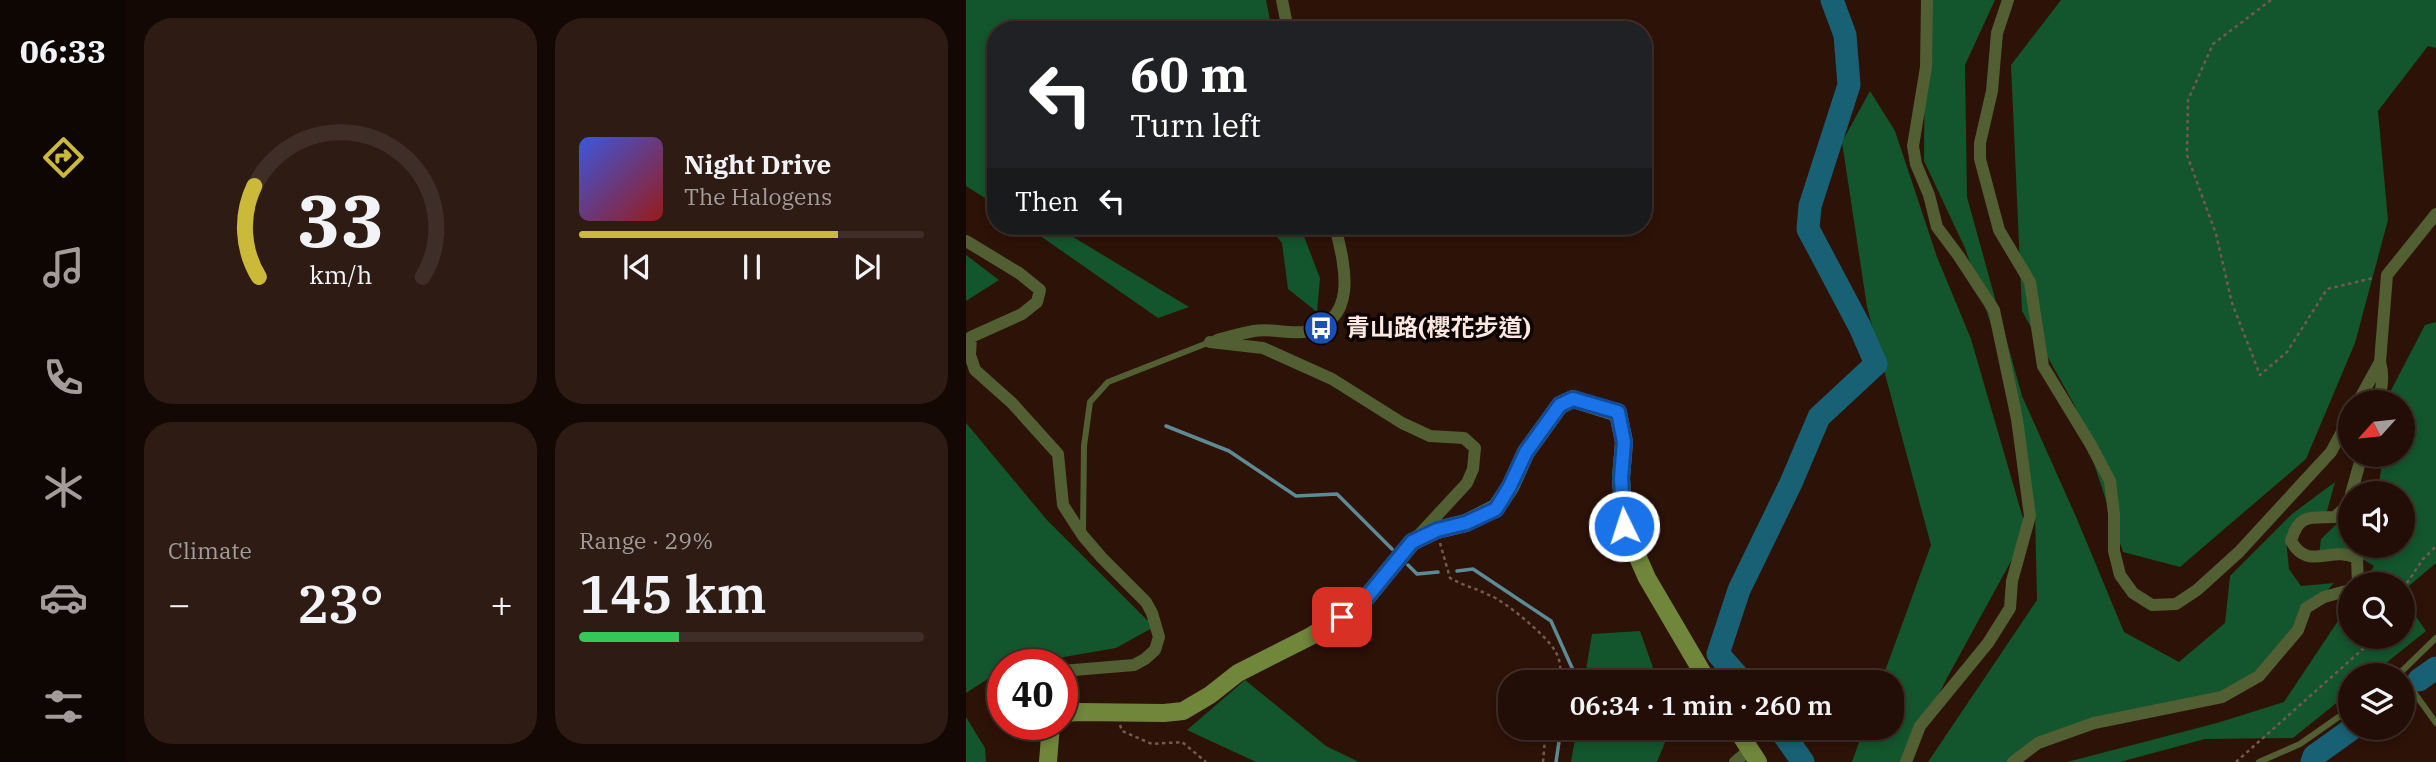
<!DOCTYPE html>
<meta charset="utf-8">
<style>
body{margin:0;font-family:"IBM Plex Serif","Noto Sans TC",serif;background:#2e1c14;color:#f1f3f6;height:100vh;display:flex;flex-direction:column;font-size:26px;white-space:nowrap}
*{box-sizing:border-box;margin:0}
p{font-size:23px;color:#a29c9b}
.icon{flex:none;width:38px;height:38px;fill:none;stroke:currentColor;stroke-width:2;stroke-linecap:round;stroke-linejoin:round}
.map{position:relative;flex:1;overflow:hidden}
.sheet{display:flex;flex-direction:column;gap:18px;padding:18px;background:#130803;width:840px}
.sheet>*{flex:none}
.hud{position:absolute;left:21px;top:21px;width:665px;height:214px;border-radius:28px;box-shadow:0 4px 10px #0003,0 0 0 2px #3f2e28;background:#202124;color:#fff;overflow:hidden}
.needle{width:46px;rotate:243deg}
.buttons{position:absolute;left:1372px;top:390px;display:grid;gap:14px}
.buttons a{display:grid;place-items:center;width:77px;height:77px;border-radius:50%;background:#220e06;box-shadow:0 4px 10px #0003,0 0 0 2px #3f2e28;font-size:35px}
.speed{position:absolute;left:21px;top:649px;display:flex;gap:14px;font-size:35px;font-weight:700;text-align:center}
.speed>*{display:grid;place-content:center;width:91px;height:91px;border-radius:50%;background:#220e06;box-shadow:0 4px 10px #0003,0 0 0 2px #3f2e28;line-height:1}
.speed .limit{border:10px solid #d22;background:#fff;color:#111}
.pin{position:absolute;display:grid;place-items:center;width:60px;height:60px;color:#fff;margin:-30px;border-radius:14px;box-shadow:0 4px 10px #0006}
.me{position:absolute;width:77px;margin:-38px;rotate:356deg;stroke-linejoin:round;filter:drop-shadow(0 0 5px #0008)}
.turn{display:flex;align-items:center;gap:24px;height:147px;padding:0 28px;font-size:32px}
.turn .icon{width:91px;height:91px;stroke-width:2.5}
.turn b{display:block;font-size:49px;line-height:60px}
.then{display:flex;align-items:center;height:66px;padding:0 28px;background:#0003;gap:14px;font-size:26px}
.big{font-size:52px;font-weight:600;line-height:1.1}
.sheet .tile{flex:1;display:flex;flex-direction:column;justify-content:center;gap:10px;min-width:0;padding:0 24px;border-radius:28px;background:#2e1c14}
.sheet .dial{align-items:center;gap:0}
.dial svg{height:182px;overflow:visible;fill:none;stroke:#3f2e28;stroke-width:7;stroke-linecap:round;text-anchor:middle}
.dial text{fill:#f1f3f6;stroke:none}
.song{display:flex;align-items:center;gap:21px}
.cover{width:84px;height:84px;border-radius:10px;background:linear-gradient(135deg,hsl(230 70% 55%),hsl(0 70% 35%))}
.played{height:7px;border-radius:4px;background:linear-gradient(90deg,#cbb939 75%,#3f2e28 75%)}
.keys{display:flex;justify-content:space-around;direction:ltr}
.heat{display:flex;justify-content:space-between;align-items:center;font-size:38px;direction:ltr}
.charge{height:10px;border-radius:5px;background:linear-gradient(90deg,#34c759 29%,#3f2e28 0)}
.sheet .tiles{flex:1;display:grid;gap:18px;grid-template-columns:repeat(2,1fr)}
.trip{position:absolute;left:532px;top:670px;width:406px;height:70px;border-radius:28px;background:#220e06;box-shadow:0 4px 10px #0003,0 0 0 2px #3f2e28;font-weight:600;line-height:70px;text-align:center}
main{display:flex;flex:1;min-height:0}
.tabs{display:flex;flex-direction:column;width:126px;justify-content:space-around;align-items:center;background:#0e0602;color:#a29c9b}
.tabs .icon{width:49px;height:49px}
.tabs .current{color:#cbb939}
.tabs b{font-size:32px;color:#f1f3f6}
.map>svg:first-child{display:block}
.forest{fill:#13552d}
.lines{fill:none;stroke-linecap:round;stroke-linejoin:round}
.stream{stroke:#5c8a95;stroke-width:3.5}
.river{stroke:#186174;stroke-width:23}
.path{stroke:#735a51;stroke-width:2.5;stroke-dasharray:3.5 3.5;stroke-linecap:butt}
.lane{stroke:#515f32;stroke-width:6}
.street{stroke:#515f32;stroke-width:12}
.secondary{stroke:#70863b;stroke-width:18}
.route-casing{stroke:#114b97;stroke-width:18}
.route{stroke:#1a73e8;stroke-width:12}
.labels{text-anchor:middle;stroke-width:7;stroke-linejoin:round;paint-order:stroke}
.poi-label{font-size:24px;font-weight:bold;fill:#fce8e1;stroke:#0d0402;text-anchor:start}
</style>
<main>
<nav class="tabs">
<b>06:33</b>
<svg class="icon current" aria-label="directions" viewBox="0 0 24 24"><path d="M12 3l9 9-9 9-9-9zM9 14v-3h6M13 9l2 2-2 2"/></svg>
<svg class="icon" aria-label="music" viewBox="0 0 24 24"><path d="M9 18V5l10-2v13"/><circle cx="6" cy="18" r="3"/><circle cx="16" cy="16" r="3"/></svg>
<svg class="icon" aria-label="phone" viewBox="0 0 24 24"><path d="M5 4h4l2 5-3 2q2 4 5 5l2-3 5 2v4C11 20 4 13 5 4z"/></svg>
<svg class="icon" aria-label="climate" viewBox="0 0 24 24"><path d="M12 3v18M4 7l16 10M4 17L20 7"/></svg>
<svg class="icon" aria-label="car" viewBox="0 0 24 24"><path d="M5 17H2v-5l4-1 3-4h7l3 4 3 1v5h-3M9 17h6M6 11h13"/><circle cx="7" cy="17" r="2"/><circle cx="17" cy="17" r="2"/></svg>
<svg class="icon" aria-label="filters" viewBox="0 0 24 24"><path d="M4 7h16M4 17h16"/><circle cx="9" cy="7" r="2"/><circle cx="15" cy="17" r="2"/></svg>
</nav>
<section class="sheet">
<div class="tiles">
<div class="tile dial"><svg viewBox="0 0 100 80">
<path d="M14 69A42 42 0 1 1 86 69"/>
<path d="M14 69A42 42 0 0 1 12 29" stroke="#cbb939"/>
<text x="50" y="56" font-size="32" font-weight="700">33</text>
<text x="50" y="72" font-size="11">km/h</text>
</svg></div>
<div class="tile">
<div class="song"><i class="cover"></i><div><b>Night Drive</b><p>The Halogens</p></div></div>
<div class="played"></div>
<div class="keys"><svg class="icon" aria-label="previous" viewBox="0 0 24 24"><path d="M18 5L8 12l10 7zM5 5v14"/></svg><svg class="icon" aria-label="pause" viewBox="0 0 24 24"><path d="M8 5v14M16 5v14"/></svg><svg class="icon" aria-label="next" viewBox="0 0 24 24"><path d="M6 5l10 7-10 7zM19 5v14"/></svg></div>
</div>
<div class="tile"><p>Climate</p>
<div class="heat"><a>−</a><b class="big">23°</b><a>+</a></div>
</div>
<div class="tile"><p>Range · 29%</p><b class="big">145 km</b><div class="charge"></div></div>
</div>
</section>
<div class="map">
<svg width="1470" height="762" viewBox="0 0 1470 762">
<rect width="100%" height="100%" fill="#2d1208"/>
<path class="forest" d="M0,0H300L306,30H30V205L0,186Z
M961,0H1029L999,65L1001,197L1056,396L1111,519L1158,632L1213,662L1259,623L1264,576L1326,514L1369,482L1361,511L1320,539L1323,569L1335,586L1368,583L1273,691L1153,715L1057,752L1047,762H962L1071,600L1069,511L1055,413L999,248L958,161L959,7Z
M1095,0H1470V48L1462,46L1412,111L1422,220L1389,343L1340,459L1214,567L1157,552L1109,406L1056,311L1045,65Z
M904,91L929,131L971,257L1005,339L1061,532L981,678L939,762H886L898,728H926V682H915L965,545L901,307L876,142Z
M60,226H89L223,307L192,318Z
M302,226H334L354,278L351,312L322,289L316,243Z
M0,255L33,280L0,301Z
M1470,322V563L1437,591V584H1396L1408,566L1388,554L1353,556L1355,539L1384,511V546H1437V494L1402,493L1413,483L1417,455H1437V402H1424L1422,396L1459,325Z
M0,423L81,520L188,627L150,648L52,665H37V669L0,693Z
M1437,598L1460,631L1405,675L1384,676V692L1327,738L1239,739L1154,762H1101L1251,723L1318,702L1384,603V637H1437Z
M674,631L692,682H618L626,634Z
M279,680L360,746L393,762H290L221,730Z
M0,717L19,748L20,762H0Z
M611,728H705L691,762H605Z"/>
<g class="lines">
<path class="stream" d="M200,426L263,451L330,496L371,494L426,549
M442,565L451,574L472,572
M491,571L507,569L585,621L607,670L605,682
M590,762L595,728"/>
<path class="river" d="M1453,680L1470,668
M777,682L752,654L773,590L825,483L853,417L910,364L894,327L842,229L844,206L883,85L879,35L866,0
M813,728L837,762
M1346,762L1348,756L1387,728"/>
<path class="path" d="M1305,0L1247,44L1222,100L1221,155L1250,234L1266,303L1294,375L1321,352L1361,289L1407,278
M474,543L484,578C498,586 509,588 523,595C539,601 581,636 589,651C595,660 595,672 594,682
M1437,589L1457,559L1470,546
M154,725L156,731L186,744L216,742L240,762
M577,762L580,728
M1270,762L1398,648L1405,637"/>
<path class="lane" d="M117,530L118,446L124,402L142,382L244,342
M1434,673L1470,638
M1437,677L1470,723
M1293,762L1334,744L1384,709"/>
<path class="street" d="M316,0L322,30
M1042,0L1031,33L1026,91L1014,143V159L1033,230L1064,282L1077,366L1125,445L1144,481L1148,514V551L1154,575L1167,593L1186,605L1210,604L1231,590L1273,552L1365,452L1384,417
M0,241L53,273L74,290L71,302L56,314L5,337L4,355L9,370L46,403L92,454L97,505L117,536L136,558L180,602L186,613L193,637L189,650L179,659L168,665L96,671
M251,340C263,337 276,333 288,331C304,328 321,334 337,332C394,323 379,266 369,226
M244,342L297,348L366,379L436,423L464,436L498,438L509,448L507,469L501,483L451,537
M1392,402L1414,362L1421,275L1470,214
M1412,402C1416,388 1418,376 1414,362
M1385,494L1396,455
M1384,498L1383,504L1369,517C1344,518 1333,513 1325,541C1342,572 1364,545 1391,558L1392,584
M37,682L31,685L28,700L37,710
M769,762L783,750
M940,762L954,726L1022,643L1044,608L1046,581L1064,516L1051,419L1028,310L992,255L971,227L963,195L950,164L947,146L960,67L961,0
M1047,762L1072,743L1128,723L1256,697L1293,676L1332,630L1340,608L1358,597L1384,590"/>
<path class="secondary" d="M96,716L101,713L112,712L198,713L217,711L244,695L272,673L345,636L376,617L401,597L446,542L471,530L500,523L530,508L544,487L560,452L594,405L607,399L652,413L658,442L655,478L658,526L681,578L742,682
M770,728L792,762
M82,762L85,724"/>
</g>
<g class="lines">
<g class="route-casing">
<path id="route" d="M376,617L401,597L446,542L471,530L500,523L530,509L544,486L560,452L594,405L607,399L652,412L658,442L655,478L658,526"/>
</g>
<use href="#route" class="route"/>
</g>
<defs>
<g id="bus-disc" transform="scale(1.75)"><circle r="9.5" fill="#1a4fb4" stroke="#0d0402"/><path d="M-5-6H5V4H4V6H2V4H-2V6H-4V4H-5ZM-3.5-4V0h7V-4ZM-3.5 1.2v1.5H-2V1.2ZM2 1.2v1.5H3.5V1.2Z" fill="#fff"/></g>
</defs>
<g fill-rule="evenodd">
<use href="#bus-disc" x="355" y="328"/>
</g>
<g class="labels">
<g class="poi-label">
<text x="380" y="336">青山路(櫻花步道)</text>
</g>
</g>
</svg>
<div class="buttons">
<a><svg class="needle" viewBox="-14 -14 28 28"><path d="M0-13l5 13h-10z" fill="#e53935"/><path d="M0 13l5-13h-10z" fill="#a29c9b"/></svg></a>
<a><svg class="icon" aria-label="sound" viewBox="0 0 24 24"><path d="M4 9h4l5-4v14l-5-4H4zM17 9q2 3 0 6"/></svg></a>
<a><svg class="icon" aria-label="search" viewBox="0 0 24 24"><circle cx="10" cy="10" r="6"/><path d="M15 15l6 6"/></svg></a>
<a><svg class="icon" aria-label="layers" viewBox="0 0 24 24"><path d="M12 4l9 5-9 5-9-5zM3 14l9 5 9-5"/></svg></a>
</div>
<div class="speed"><div class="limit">40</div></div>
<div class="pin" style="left:376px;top:617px;background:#d93025"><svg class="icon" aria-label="arrive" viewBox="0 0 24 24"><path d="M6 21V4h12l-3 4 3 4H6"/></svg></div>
<svg class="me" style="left:658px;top:526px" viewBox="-20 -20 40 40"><circle r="17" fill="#1a73e8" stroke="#fff" stroke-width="3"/><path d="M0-11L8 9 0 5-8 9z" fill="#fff"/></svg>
<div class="trip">06:34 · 1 min · 260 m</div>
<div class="hud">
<div class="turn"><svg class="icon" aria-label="left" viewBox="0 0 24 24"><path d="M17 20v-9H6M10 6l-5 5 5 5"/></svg><div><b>60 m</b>Turn left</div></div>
<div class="then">Then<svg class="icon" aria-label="left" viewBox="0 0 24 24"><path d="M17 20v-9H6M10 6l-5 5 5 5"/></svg></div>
</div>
</div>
</main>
